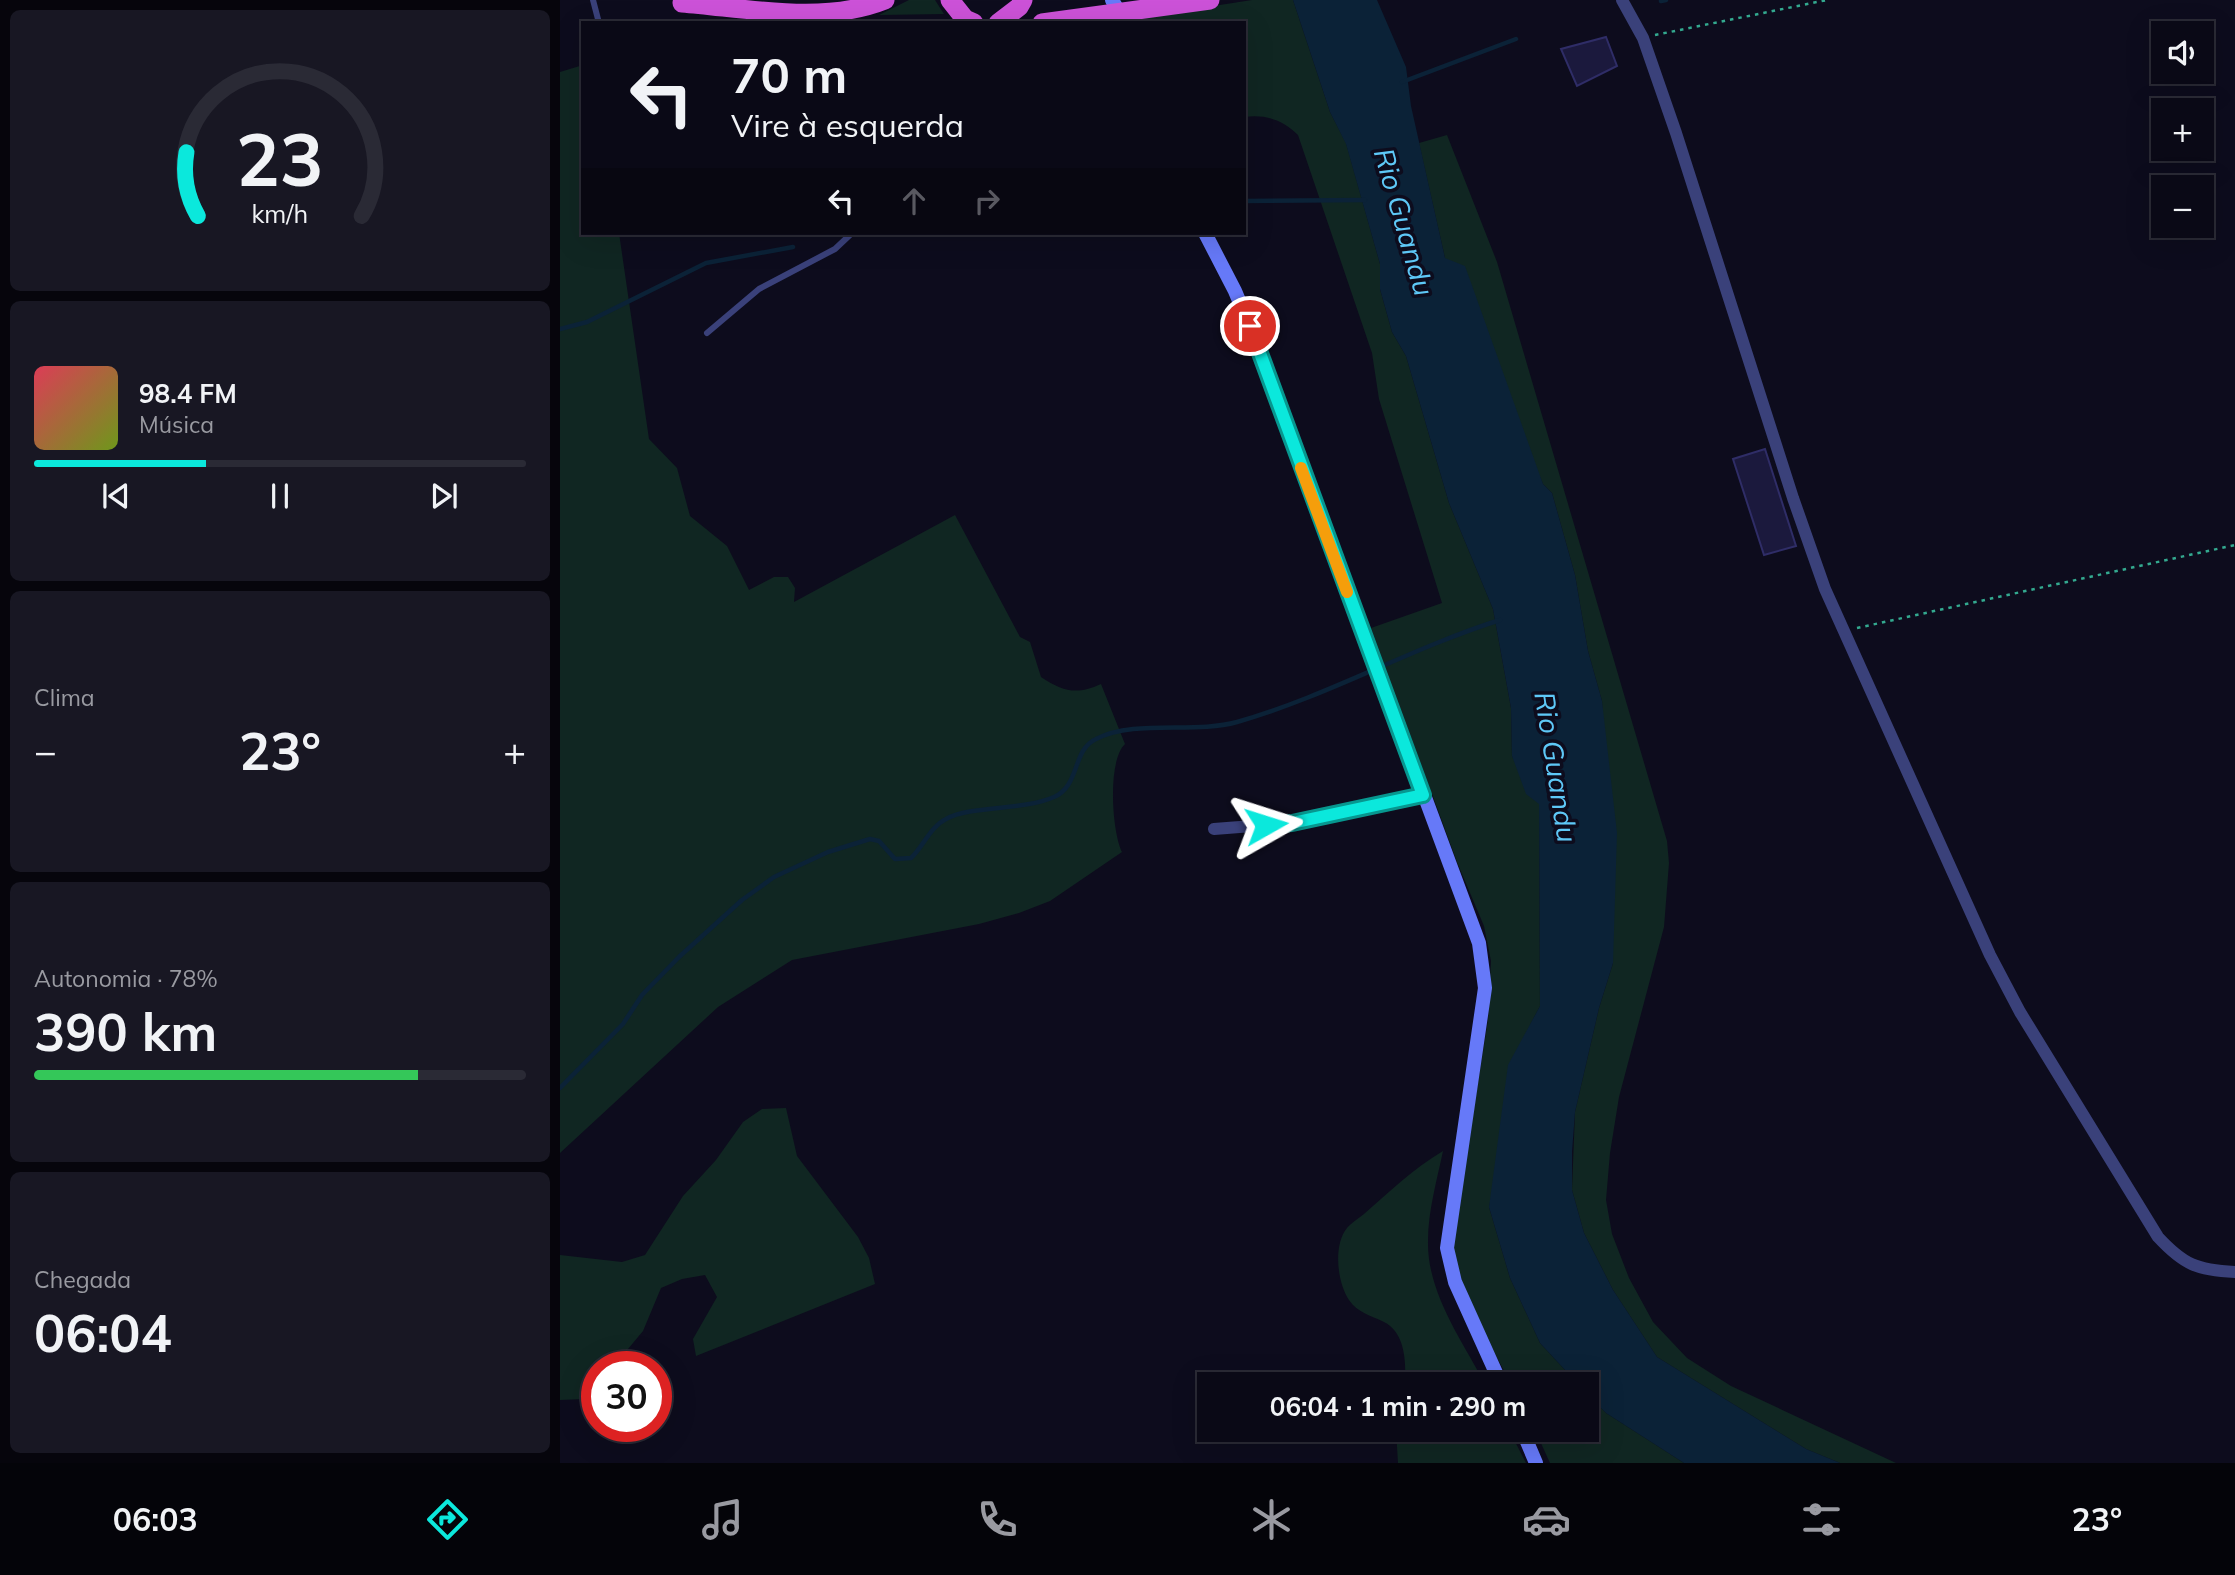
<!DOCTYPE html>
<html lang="pt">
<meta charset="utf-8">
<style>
body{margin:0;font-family:Mulish,sans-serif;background:#181723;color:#f1f3f6;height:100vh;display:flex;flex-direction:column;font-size:26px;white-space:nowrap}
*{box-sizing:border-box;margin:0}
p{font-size:23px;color:#999aa1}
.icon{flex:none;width:38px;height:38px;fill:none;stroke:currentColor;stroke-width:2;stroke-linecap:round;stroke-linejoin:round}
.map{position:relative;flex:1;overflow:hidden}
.details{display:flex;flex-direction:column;gap:10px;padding:10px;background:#06050c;width:560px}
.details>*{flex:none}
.top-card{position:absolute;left:21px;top:21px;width:665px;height:214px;border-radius:0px;box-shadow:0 7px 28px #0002,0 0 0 2px #2a2a35;background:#0a0916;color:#f1f3f6;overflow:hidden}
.fabs{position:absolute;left:1591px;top:21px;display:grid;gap:14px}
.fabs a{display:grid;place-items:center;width:63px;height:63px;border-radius:0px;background:#0a0916;box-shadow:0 7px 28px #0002,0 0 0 2px #2a2a35;font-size:35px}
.speed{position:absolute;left:21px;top:1351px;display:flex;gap:14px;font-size:35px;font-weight:700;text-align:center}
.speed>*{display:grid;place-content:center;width:91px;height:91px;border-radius:50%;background:#0a0916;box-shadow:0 7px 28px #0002,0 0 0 2px #2a2a35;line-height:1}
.speed .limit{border:10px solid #d22;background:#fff;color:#111}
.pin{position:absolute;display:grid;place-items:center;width:60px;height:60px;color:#fff;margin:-30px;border:4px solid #fff;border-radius:50%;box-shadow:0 2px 7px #0007}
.me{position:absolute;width:77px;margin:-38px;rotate:84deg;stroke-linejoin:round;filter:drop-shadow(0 0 5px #0008)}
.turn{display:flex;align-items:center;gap:24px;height:147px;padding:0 35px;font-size:32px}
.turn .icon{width:91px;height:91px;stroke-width:2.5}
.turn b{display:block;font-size:49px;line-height:60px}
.lanes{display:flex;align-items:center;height:66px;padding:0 35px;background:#0003;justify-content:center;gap:35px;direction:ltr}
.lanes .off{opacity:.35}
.big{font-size:52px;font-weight:700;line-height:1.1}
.details .widget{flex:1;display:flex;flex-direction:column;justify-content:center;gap:10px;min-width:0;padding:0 24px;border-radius:10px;background:#181723}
.details .dial{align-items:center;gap:0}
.dial svg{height:182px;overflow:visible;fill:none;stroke:#2a2a35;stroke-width:7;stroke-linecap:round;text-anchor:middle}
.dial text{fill:#f1f3f6;stroke:none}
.song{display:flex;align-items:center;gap:21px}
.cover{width:84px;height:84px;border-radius:10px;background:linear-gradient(135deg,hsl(350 70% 55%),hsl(80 70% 35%))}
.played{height:7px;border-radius:4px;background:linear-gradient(90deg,#0be8dc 35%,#2a2a35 35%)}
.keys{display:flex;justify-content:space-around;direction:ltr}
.heat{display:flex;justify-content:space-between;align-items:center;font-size:38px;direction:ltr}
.charge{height:10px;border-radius:5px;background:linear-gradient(90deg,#34c759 78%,#2a2a35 0)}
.trip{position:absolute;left:637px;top:1372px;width:402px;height:70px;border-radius:0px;background:#0a0916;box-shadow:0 7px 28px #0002,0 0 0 2px #2a2a35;font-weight:700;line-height:70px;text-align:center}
.dock{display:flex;height:112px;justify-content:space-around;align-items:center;background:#040409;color:#999aa1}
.dock .icon{width:49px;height:49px}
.dock .active{color:#0be8dc}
.dock b{font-size:32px;color:#f1f3f6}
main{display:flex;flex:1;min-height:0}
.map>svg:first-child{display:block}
.green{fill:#102622}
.water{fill:#0b2237}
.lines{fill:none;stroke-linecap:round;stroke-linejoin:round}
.stream{stroke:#0b2237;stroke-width:4.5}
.building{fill:#1b193d;stroke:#2f2d67;stroke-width:2}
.path{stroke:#33a98f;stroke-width:2.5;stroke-dasharray:3.5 5;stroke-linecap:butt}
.service{stroke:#3a417a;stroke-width:6}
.minor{stroke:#3a417a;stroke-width:12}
.secondary{stroke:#6679f8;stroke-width:14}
.trunk{stroke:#cc52d8;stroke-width:19}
.route-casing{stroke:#07978f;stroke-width:18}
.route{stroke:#0be8dc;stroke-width:12}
.slow{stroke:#f59e0b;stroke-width:12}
.labels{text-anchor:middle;stroke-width:7;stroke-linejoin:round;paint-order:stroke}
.water-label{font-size:28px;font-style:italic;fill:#5ec8f7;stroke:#0d0c1d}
</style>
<main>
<section class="details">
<div class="widget dial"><svg viewBox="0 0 100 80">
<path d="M14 69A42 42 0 1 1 86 69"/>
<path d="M14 69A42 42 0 0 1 9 41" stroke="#0be8dc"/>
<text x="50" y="56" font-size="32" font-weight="700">23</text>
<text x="50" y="72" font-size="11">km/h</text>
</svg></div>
<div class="widget">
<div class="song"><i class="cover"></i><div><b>98.4 FM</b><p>Música</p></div></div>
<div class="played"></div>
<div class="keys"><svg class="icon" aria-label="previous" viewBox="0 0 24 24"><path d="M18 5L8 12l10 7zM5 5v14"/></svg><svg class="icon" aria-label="pause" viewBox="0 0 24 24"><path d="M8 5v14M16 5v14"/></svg><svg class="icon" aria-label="next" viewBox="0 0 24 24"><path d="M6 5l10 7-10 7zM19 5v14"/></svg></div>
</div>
<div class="widget"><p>Clima</p>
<div class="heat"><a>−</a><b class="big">23°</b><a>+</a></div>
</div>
<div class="widget"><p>Autonomia · 78%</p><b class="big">390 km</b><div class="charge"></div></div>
<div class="widget"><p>Chegada</p><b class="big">06:04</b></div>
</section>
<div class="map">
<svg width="1675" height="1463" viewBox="0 0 1675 1463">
<rect width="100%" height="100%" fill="#0d0c1d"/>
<path class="green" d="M349,0H375L384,14L319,15Z
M692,0H733L770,112L786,143L820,264V289L832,332L846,356L889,503L933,609L951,708L952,756L979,803L980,1006L966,1033L929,1207L950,1278L980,1343L1018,1384H951L899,1286L891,1253L928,1020L931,961L924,926L897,862L811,628L882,603L819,399L812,353L738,135C723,120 706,114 684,117V23H571L570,19Z
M23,65V233H59L89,439L117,468L130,516L167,546L189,590L214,577H228L235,588L234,602L395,515L460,637L470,642L481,677C504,692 517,695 541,684L565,744C547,761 552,832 562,852L490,901L459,913L419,924L232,960L158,1007L0,1153V72Z
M887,135L937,262L1107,841L1109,863L1104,927L1059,1097L1050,1153L1046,1200L1052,1234L1069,1278L1093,1322L1127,1358L1171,1386L1336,1463H1280L1246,1449L1097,1357L1053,1290L1024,1233L1012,1190L1015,1112L1039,1008L1053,963L1042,701L1028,651L1015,575L992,493L983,484L885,258L859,143Z
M226,1108L237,1156L298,1237L309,1258L315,1284L136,1356L133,1339L157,1297L145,1275L122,1279L101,1288L83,1331L53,1367H37V1389L23,1399L0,1400V1255L62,1262L85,1255L123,1196L156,1160L183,1122L202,1109Z
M883,1151C877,1180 868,1211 868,1241C867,1293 902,1340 925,1384H845C846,1364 846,1333 824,1322C810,1315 798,1313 789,1300C777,1282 773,1245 787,1228C791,1223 798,1219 804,1214C829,1192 853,1169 883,1151Z
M1027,1394L1046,1413L1124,1463H990L975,1430H1027Z
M836,1430H949L966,1463H838Z"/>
<path class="water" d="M733,0H817L846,67L851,106L885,258L905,266L983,484L992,493L1015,575L1028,651L1042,701L1057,833L1053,963L1039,1008L1015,1112L1012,1152V1190L1024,1233L1053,1290L1097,1357L1246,1449L1280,1463H1124L1046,1413L1027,1394V1384H1018L980,1343L950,1278L929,1207L948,1065L980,1006L979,804L966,794L952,756L951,708L933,609L889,503L846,356L832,332L820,289V264L786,144L770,112Z"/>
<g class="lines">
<path class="stream" d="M1101,1L1106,0
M842,82L956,39
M684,201L805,200
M0,329L27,322L146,263L233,247
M0,1088L63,1024L82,995L119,957L182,900L214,877L268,852L310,839L319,841L335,859L351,858C363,847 370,827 386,819C412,805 462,811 494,797C520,786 512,750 536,739C575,719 634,734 677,722C768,696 851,648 940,620"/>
</g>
<path class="building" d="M1046,37L1057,66L1017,86L1001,49Z
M1205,449L1236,546L1204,555L1173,459Z"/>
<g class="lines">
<path class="path" d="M1095,35L1267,0
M1297,628L1675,545"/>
<path class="service" d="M33,0L39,23
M147,333L199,289L275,249L292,233"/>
<path class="minor" d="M1062,0L1083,38L1116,133L1233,498L1265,589L1430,955L1460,1012L1598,1237C1624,1265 1637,1270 1675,1272
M654,829L732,823L863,795"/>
<path class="secondary" d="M552,0L566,23
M645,233L675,291L697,344L919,943L925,988L887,1248L895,1282L941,1384
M962,1430L976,1463"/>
<path class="trunk" d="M390,0L405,19L414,23
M122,3C186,8 263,25 325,0
M438,23L459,7L463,0
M482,23L650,0"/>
</g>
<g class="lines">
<g class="route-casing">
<path id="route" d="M690,326L863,795L732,823L706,825"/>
</g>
<use href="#route" class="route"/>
<path class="slow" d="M741,468L787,592"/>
</g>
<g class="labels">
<g class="water-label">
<text transform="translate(844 222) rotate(74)" y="10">Rio Guandu</text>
<text transform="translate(996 767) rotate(81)" y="10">Rio Guandu</text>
</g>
</g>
</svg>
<div class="fabs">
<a><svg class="icon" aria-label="sound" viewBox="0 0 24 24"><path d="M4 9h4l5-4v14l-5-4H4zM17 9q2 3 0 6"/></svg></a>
<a>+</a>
<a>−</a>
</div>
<div class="speed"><div class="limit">30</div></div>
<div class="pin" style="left:690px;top:326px;background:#d93025"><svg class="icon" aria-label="arrive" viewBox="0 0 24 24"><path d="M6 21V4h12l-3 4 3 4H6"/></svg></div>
<svg class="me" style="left:706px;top:825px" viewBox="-20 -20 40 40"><path d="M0-17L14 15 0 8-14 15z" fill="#0be8dc" stroke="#fff" stroke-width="4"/></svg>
<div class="trip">06:04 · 1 min · 290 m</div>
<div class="top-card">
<div class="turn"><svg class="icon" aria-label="left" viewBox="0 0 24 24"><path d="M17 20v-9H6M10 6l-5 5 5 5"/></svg><div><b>70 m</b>Vire à esquerda</div></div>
<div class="lanes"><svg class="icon" aria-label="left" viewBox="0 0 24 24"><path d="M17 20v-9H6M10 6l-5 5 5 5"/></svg><svg class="icon off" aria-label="ahead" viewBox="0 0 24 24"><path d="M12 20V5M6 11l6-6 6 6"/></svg><svg class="icon off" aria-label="right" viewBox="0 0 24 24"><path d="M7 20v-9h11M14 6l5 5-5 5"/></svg></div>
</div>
</div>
</main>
<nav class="dock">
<b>06:03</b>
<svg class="icon active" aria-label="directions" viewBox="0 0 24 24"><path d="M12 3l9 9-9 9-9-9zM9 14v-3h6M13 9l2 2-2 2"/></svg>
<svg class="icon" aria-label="music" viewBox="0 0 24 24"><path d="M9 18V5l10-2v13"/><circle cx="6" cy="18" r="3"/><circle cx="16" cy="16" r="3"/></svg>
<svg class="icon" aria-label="phone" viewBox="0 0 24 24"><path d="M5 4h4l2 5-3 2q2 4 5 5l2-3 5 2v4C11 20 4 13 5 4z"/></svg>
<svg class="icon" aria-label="climate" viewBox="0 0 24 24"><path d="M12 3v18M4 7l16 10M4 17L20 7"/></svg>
<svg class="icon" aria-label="car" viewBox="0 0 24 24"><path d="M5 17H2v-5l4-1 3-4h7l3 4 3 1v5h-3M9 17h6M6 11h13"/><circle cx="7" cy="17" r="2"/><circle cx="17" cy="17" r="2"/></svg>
<svg class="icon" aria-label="filters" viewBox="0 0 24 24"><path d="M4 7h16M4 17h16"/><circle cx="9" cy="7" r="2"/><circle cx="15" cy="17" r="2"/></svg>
<b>23°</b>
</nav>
